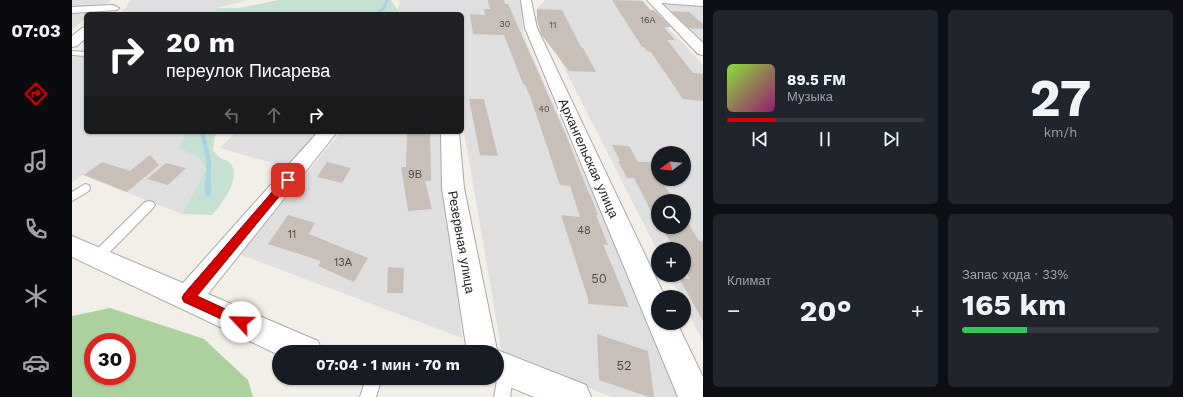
<!DOCTYPE html>
<html lang="ru">
<meta charset="utf-8">
<style>
body{margin:0;font-family:"Work Sans",sans-serif;background:#20242c;color:#f1f3f6;height:100vh;display:flex;flex-direction:column;font-size:15px;white-space:nowrap}
*{box-sizing:border-box;margin:0}
p{font-size:13px;color:#9ea1a6}
.icon{flex:none;width:22px;height:22px;fill:none;stroke:currentColor;stroke-width:2;stroke-linecap:round;stroke-linejoin:round}
.map{position:relative;flex:1;overflow:hidden}
.sheet{display:flex;flex-direction:column;gap:10px;padding:10px;background:#0d0f14;width:480px}
.sheet>*{flex:none}
.banner{position:absolute;left:12px;top:12px;width:380px;height:122px;border-radius:6px;box-shadow:0 1px 3px #0004;background:#202124;color:#fff;overflow:hidden}
.needle{width:26px;rotate:254deg}
.tools{position:absolute;left:579px;top:146px;display:grid;gap:8px}
.tools a{display:grid;place-items:center;width:40px;height:40px;border-radius:50%;background:#171b24;box-shadow:0 1px 3px #0004;font-size:20px}
.speed{position:absolute;left:12px;top:333px;display:flex;gap:8px;font-size:20px;font-weight:700;text-align:center}
.speed>*{display:grid;place-content:center;width:52px;height:52px;border-radius:50%;background:#171b24;box-shadow:0 1px 3px #0004;line-height:1}
.speed .limit{border:6px solid #d22;background:#fff;color:#111}
.pin{position:absolute;display:grid;place-items:center;width:34px;height:34px;color:#fff;margin:-17px;border-radius:8px;box-shadow:0 2px 6px #0006}
.me{position:absolute;width:44px;margin:-22px;rotate:294deg;stroke-linejoin:round;filter:drop-shadow(0 0 3px #0008)}
.turn{display:flex;align-items:center;gap:14px;height:84px;padding:0 16px;font-size:18px}
.turn .icon{width:52px;height:52px;stroke-width:2.5}
.turn b{display:block;font-size:28px;line-height:34px}
.lanes{display:flex;align-items:center;height:38px;padding:0 16px;background:#0003;justify-content:center;gap:20px;direction:ltr}
.lanes .off{opacity:.35}
.big{font-size:30px;font-weight:700;line-height:1.1}
.sheet .widget{flex:1;display:flex;flex-direction:column;justify-content:center;gap:6px;min-width:0;padding:0 14px;border-radius:6px;background:#20242c}
.sheet .dial{align-items:center;gap:0}
.dial b{font-size:52px;line-height:1}
.song{display:flex;align-items:center;gap:12px}
.cover{width:48px;height:48px;border-radius:6px;background:linear-gradient(135deg,hsl(90 70% 55%),hsl(320 70% 35%))}
.played{height:4px;border-radius:2px;background:linear-gradient(90deg,#d40000 25%,#363941 25%)}
.keys{display:flex;justify-content:space-around;direction:ltr}
.heat{display:flex;justify-content:space-between;align-items:center;font-size:22px;direction:ltr}
.charge{height:6px;border-radius:3px;background:linear-gradient(90deg,#34c759 33%,#363941 0)}
.sheet .tiles{flex:1;display:grid;gap:10px;grid-template-columns:repeat(2,1fr)}
.trip{position:absolute;left:200px;top:345px;width:232px;height:40px;border-radius:20px;background:#171b24;box-shadow:0 1px 3px #0004;font-weight:700;line-height:40px;text-align:center}
main{display:flex;flex:1;min-height:0}
.menu{display:flex;flex-direction:column;width:72px;justify-content:space-around;align-items:center;background:#090b0e;color:#9ea1a6}
.menu .icon{width:28px;height:28px}
.menu .on{color:#d40000}
.menu b{font-size:18px;color:#f1f3f6}
.map>svg:first-child{display:block}
.residential{fill:#e0dfdf;fill-rule:evenodd}
.forest{fill:#add19e;fill-rule:evenodd}
.wetland{fill:#c6e0d4}
.lines{fill:none;stroke-linecap:round;stroke-linejoin:round}
.stream-far2{stroke:#aad3df;stroke-width:3}
.stream-far1{stroke:#aad3df;stroke-width:4.5}
.stream{stroke:#aad3df;stroke-width:6}
.building{fill:#c7bfb8}
.lane-casing{stroke:#a9a9a9;stroke-width:2}
.street-casing{stroke:#a9a9a9;stroke-width:2}
.lane{fill:#fff;fill-rule:evenodd}
.street{fill:#fff;fill-rule:evenodd}
.route{fill:#d40000;stroke:#8a0000}
.labels{text-anchor:middle;stroke-width:4;stroke-linejoin:round;paint-order:stroke}
.far-number-label{font-size:9px;fill:#4b4948}
.number-label{font-size:11px;fill:#4b4948}
.street-label{font-size:13px;fill:#222;stroke:#fff}
.near-number-label{font-size:13px;fill:#4b4948}
</style>
<main>
<nav class="menu">
<b>07:03</b>
<svg class="icon on" aria-label="directions" viewBox="0 0 24 24"><path d="M12 3l9 9-9 9-9-9zM9 14v-3h6M13 9l2 2-2 2"/></svg>
<svg class="icon" aria-label="music" viewBox="0 0 24 24"><path d="M9 18V5l10-2v13"/><circle cx="6" cy="18" r="3"/><circle cx="16" cy="16" r="3"/></svg>
<svg class="icon" aria-label="phone" viewBox="0 0 24 24"><path d="M5 4h4l2 5-3 2q2 4 5 5l2-3 5 2v4C11 20 4 13 5 4z"/></svg>
<svg class="icon" aria-label="climate" viewBox="0 0 24 24"><path d="M12 3v18M4 7l16 10M4 17L20 7"/></svg>
<svg class="icon" aria-label="car" viewBox="0 0 24 24"><path d="M5 17H2v-5l4-1 3-4h7l3 4 3 1v5h-3M9 17h6M6 11h13"/><circle cx="7" cy="17" r="2"/><circle cx="17" cy="17" r="2"/></svg>
</nav>
<div class="map">
<svg width="631" height="397" viewBox="0 0 631 397">
<rect width="100%" height="100%" fill="#f2efe9"/>
<path class="residential" d="M0,0H39L33,5L0,7Z
M60,0H176L145,8L140,14H47L56,6L54,5Z
M326,0H450L451,34L610,397H540L430,353L390,120V14H325L328,2Z
M473,0H570L631,65V342L612,304V297H609L597,275H612V249H586V252L475,34L465,9ZM586,153H612V179H586ZM586,201H612V227H586Z
M593,4L631,7V41Z
M23,11L19,14H14V18L0,30V12Z
M2,56L14,57V132H114L107,148L127,158L134,169L110,214L10,175L0,182V58Z
M164,132H245L217,168L148,148Z
M269,132H371L390,338L167,254Z"/>
<path class="forest" d="M38,308L132,339L176,380L181,397H0V316ZM21,342H55V376H21Z"/>
<path class="wetland" d="M207,0H319L327,12L326,14H140L145,8H167Z
M114,132H145L143,136L141,150C143,152 145,156 147,157C150,160 155,160 158,163C171,177 149,205 140,215L110,214L134,169L127,158L107,148Z"/>
<g class="lines">
<path class="stream-far2" d="M304,14L312,8L315,0"/>
<path class="stream-far1" d="M130,132L137,162L136,184"/>
<path class="stream" d="M136,194V183"/>
</g>
<path class="building" d="M416,0H432L433,4H436L496,140L517,194H518L526,215H524L536,245L531,244L557,307L516,304V299L489,215L508,217L498,186L488,185L458,96L453,85L451,84L432,35L401,34L398,14L413,15L412,9H418Z
M540,0L571,1L578,10H582L599,27H592L603,40H595L621,73L631,74V101L611,99L579,52L575,51L572,47H570Z
M465,9L490,10L509,47L511,48L524,72L497,71L469,34L465,20Z
M599,11L617,12L631,24V29L617,28Z
M397,99H412L426,156L408,155Z
M335,134H358L359,181H353L360,209L336,211L329,167H334Z
M540,145L557,146L566,162H578L586,175V179H588L603,201H586V219H583L562,178H555L546,161H548Z
M78,155L87,165L55,192L12,175L30,162L58,171Z
M255,162L279,168L270,183L245,177Z
M94,163L114,168L96,185L75,179Z
M216,215L243,223L237,234L296,258L282,282L246,266L249,261L196,244Z
M612,216L627,241H631V321L607,278L618,279L612,268V249H602L590,227H612Z
M316,267L332,268L331,293H315Z
M525,334L576,351L582,397H577L527,380Z"/>
<g class="lines">
<g class="lane-casing">
<path id="lane" d="M0,51L14,52V56L0,55Z
M13,184L17,185L18,188L17,191L0,201V192Z
M77,201L81,202L83,205L81,208L29,261L25,262L21,261L19,257L21,253L73,202Z
M434,362L440,364L442,370L438,397H422L428,364Z
M294,378H310L304,397H288Z"/>
</g>
<g class="street-casing">
<path id="street" d="M449,0H459L465,28L593,297H586V323H605L631,377V397H606L453,28Z
M575,0H631V6L589,3L631,43V55L626,54Z
M41,5L47,8L45,10L0,13V7Z
M14,27V38L5,46L0,47V36L10,28Z
M246,132H265L136,294L246,341L250,352H207V355L0,257V236L111,283Z
M369,132H387L392,188L425,350L514,385L519,397H462L416,378H425V352H395L370,188Z"/>
</g>
<use href="#lane" class="lane"/>
<use href="#street" class="street"/>
</g>
<path class="route" d="M216,176L219,177L221,180L219,182L125,296L173,318L175,322L173,326L169,328L112,302L110,298L112,294L213,177Z"/>
<g class="labels">
<g class="far-number-label">
<text x="576" y="23">16А</text>
<text x="433" y="27">30</text>
<text x="481" y="28">11</text>
<text x="472" y="112">40</text>
</g>
<g class="number-label">
<text x="343" y="178">9В</text>
<text x="512" y="234">48</text>
<text x="220" y="238">11</text>
<text x="271" y="266">13А</text>
</g>
<g class="street-label">
<text transform="translate(517 158) rotate(66)" y="5">Архангельская улица</text>
<text transform="translate(390 242) rotate(80)" y="5">Резервная улица</text>
</g>
<g class="near-number-label">
<text x="527" y="283">50</text>
<text x="552" y="370">52</text>
</g>
</g>
</svg>
<div class="tools">
<a><svg class="needle" viewBox="-14 -14 28 28"><path d="M0-13l5 13h-10z" fill="#e53935"/><path d="M0 13l5-13h-10z" fill="#9ea1a6"/></svg></a>
<a><svg class="icon" aria-label="search" viewBox="0 0 24 24"><circle cx="10" cy="10" r="6"/><path d="M15 15l6 6"/></svg></a>
<a>+</a>
<a>−</a>
</div>
<div class="speed"><div class="limit">30</div></div>
<div class="pin" style="left:216px;top:180px;background:#d93025"><svg class="icon" aria-label="arrive" viewBox="0 0 24 24"><path d="M6 21V4h12l-3 4 3 4H6"/></svg></div>
<svg class="me" style="left:169px;top:322px" viewBox="-20 -20 40 40"><circle r="19" fill="#fff"/><path d="M0-13L10 11 0 6-10 11z" fill="#d40000"/></svg>
<div class="trip">07:04 · 1 мин · 70 m</div>
<div class="banner">
<div class="turn"><svg class="icon" aria-label="right" viewBox="0 0 24 24"><path d="M7 20v-9h11M14 6l5 5-5 5"/></svg><div><b>20 m</b>переулок Писарева</div></div>
<div class="lanes"><svg class="icon off" aria-label="left" viewBox="0 0 24 24"><path d="M17 20v-9H6M10 6l-5 5 5 5"/></svg><svg class="icon off" aria-label="ahead" viewBox="0 0 24 24"><path d="M12 20V5M6 11l6-6 6 6"/></svg><svg class="icon" aria-label="right" viewBox="0 0 24 24"><path d="M7 20v-9h11M14 6l5 5-5 5"/></svg></div>
</div>
</div>
<section class="sheet">
<div class="tiles">
<div class="widget">
<div class="song"><i class="cover"></i><div><b>89.5 FM</b><p>Музыка</p></div></div>
<div class="played"></div>
<div class="keys"><svg class="icon" aria-label="previous" viewBox="0 0 24 24"><path d="M18 5L8 12l10 7zM5 5v14"/></svg><svg class="icon" aria-label="pause" viewBox="0 0 24 24"><path d="M8 5v14M16 5v14"/></svg><svg class="icon" aria-label="next" viewBox="0 0 24 24"><path d="M6 5l10 7-10 7zM19 5v14"/></svg></div>
</div>
<div class="widget dial"><b>27</b><p>km/h</p></div>
<div class="widget"><p>Климат</p>
<div class="heat"><a>−</a><b class="big">20°</b><a>+</a></div>
</div>
<div class="widget"><p>Запас хода · 33%</p><b class="big">165 km</b><div class="charge"></div></div>
</div>
</section>
</main>
